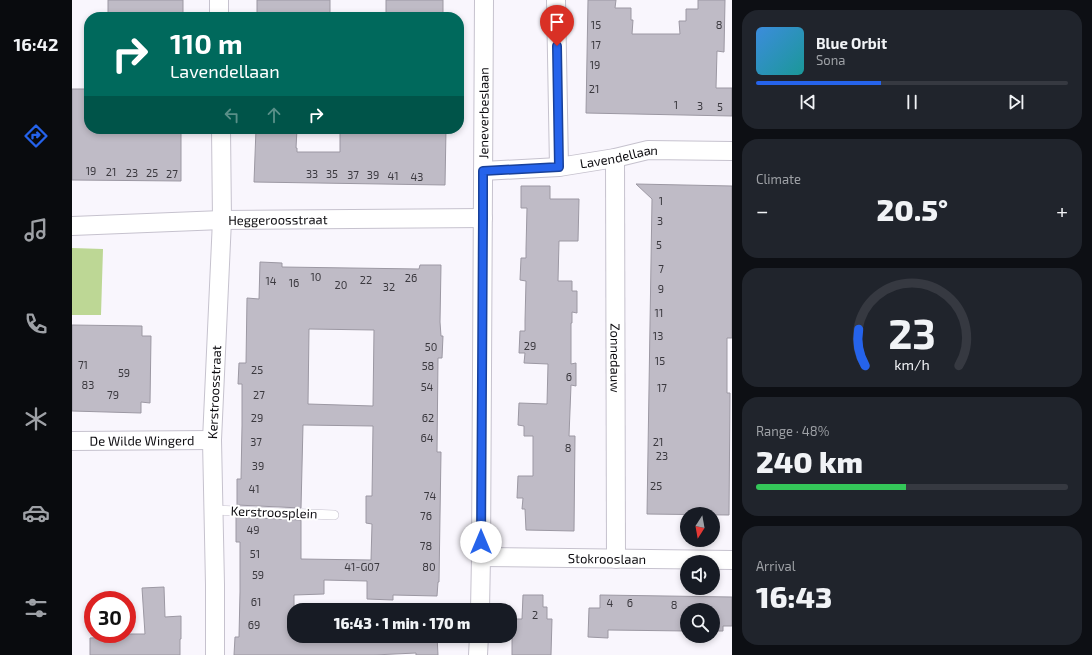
<!DOCTYPE html>
<meta charset="utf-8">
<style>
body{margin:0;font-family:"Exo 2",sans-serif;background:#20242c;color:#f1f3f6;height:100vh;display:flex;flex-direction:column;font-size:15px;white-space:nowrap}
*{box-sizing:border-box;margin:0}
p{font-size:13px;color:#9ea1a6}
.icon{flex:none;width:22px;height:22px;fill:none;stroke:currentColor;stroke-width:2;stroke-linecap:round;stroke-linejoin:round}
.map{position:relative;flex:1;overflow:hidden}
.panel{display:flex;flex-direction:column;gap:10px;padding:10px;background:#0d0f14;width:360px}
.panel>*{flex:none}
.hud{position:absolute;left:12px;top:12px;width:380px;height:122px;border-radius:16px;box-shadow:0 2px 6px #0003;background:#00695c;color:#fff;overflow:hidden}
.needle{width:26px;rotate:191deg}
.tools{position:absolute;left:608px;top:507px;display:grid;gap:8px}
.tools a{display:grid;place-items:center;width:40px;height:40px;border-radius:50%;background:#171b24;box-shadow:0 2px 6px #0003;font-size:20px}
.speed{position:absolute;left:12px;top:591px;display:flex;gap:8px;font-size:20px;font-weight:700;text-align:center}
.speed>*{display:grid;place-content:center;width:52px;height:52px;border-radius:50%;background:#171b24;box-shadow:0 2px 6px #0003;line-height:1}
.speed .limit{border:6px solid #d22;background:#fff;color:#111}
.pin{position:absolute;display:grid;place-items:center;width:34px;height:34px;color:#fff;margin:-41px -17px;border-radius:50% 50% 50% 0;rotate:-45deg;box-shadow:0 0 4px #0007}
.pin .icon{rotate:45deg}
.me{position:absolute;width:44px;margin:-22px;rotate:0deg;stroke-linejoin:round;filter:drop-shadow(0 0 3px #0008)}
.turn{display:flex;align-items:center;gap:14px;height:84px;padding:0 20px;font-size:18px}
.turn .icon{width:52px;height:52px;stroke-width:2.5}
.turn b{display:block;font-size:28px;line-height:34px}
.lanes{display:flex;align-items:center;height:38px;padding:0 20px;background:#0003;justify-content:center;gap:20px;direction:ltr}
.lanes .off{opacity:.35}
.big{font-size:30px;font-weight:800;line-height:1.1}
.panel .card{flex:1;display:flex;flex-direction:column;justify-content:center;gap:6px;min-width:0;padding:0 14px;border-radius:16px;background:#20242c}
.panel .dial{align-items:center;gap:0}
.dial svg{height:104px;overflow:visible;fill:none;stroke:#363941;stroke-width:7;stroke-linecap:round;text-anchor:middle}
.dial text{fill:#f1f3f6;stroke:none}
.song{display:flex;align-items:center;gap:12px}
.cover{width:48px;height:48px;border-radius:6px;background:linear-gradient(135deg,hsl(210 70% 55%),hsl(180 70% 35%))}
.played{height:4px;border-radius:2px;background:linear-gradient(90deg,#2563eb 40%,#363941 40%)}
.keys{display:flex;justify-content:space-around;direction:ltr}
.heat{display:flex;justify-content:space-between;align-items:center;font-size:22px;direction:ltr}
.charge{height:6px;border-radius:3px;background:linear-gradient(90deg,#34c759 48%,#363941 0)}
.trip{position:absolute;left:215px;top:603px;width:230px;height:40px;border-radius:16px;background:#171b24;box-shadow:0 2px 6px #0003;font-weight:800;line-height:40px;text-align:center}
main{display:flex;flex:1;min-height:0}
.tabs{display:flex;flex-direction:column;width:72px;justify-content:space-around;align-items:center;background:#090b0e;color:#9ea1a6}
.tabs .icon{width:28px;height:28px}
.tabs .on{color:#2563eb}
.tabs b{font-size:18px;color:#f1f3f6}
.map>svg:first-child{display:block}
.green{fill:#bdd795}
.building{fill:#bfbbc6;stroke:#9c98a3;fill-rule:evenodd}
.lines{fill:none;stroke-linecap:round;stroke-linejoin:round}
.service-casing{stroke:#c6c2ce;stroke-width:10}
.minor-casing{stroke:#c6c2ce;stroke-width:20}
.service{stroke:#fff;stroke-width:9}
.minor{stroke:#fff;stroke-width:18}
.route-casing{stroke:#184099;stroke-width:10}
.route{stroke:#2563eb;stroke-width:7}
.labels{text-anchor:middle;stroke-width:4;stroke-linejoin:round;paint-order:stroke}
.number-label{font-size:11px;fill:#3a383e}
.street-label{font-size:13px;fill:#0d0c10;stroke:#fff}
</style>
<main>
<nav class="tabs">
<b>16:42</b>
<svg class="icon on" aria-label="directions" viewBox="0 0 24 24"><path d="M12 3l9 9-9 9-9-9zM9 14v-3h6M13 9l2 2-2 2"/></svg>
<svg class="icon" aria-label="music" viewBox="0 0 24 24"><path d="M9 18V5l10-2v13"/><circle cx="6" cy="18" r="3"/><circle cx="16" cy="16" r="3"/></svg>
<svg class="icon" aria-label="phone" viewBox="0 0 24 24"><path d="M5 4h4l2 5-3 2q2 4 5 5l2-3 5 2v4C11 20 4 13 5 4z"/></svg>
<svg class="icon" aria-label="climate" viewBox="0 0 24 24"><path d="M12 3v18M4 7l16 10M4 17L20 7"/></svg>
<svg class="icon" aria-label="car" viewBox="0 0 24 24"><path d="M5 17H2v-5l4-1 3-4h7l3 4 3 1v5h-3M9 17h6M6 11h13"/><circle cx="7" cy="17" r="2"/><circle cx="17" cy="17" r="2"/></svg>
<svg class="icon" aria-label="filters" viewBox="0 0 24 24"><path d="M4 7h16M4 17h16"/><circle cx="9" cy="7" r="2"/><circle cx="15" cy="17" r="2"/></svg>
</nav>
<div class="map">
<svg width="660" height="655" viewBox="0 0 660 655">
<rect width="100%" height="100%" fill="#f9f6fd"/>
<path class="green" d="M0,248L31,249L29,315H0Z"/>
<path class="building" d="M36,0H111V17L36,16Z
M185,0H258V17H185Z
M314,0H371V17H314Z
M516,0H544L543,8H559V20H561L560,34H608L607,21H614V9H626V0H653L652,52L645,51L644,88H660V116L514,113Z
M0,89H17V129H109V181L0,180Z
M184,129H225L224,148H225V152H268V129H374L373,185L182,182Z
M564,184L660,186V338H655V393H658L657,515L575,514L580,199Z
M449,186H478V199H507L506,241H487L486,281H500V291H505V313L500,312V323H499V364L504,363V386L499,385L497,436H503L502,531L454,530L453,509H450L451,498H445L446,476H461V436H452V426L446,425L447,403L475,404L476,364L452,363L453,353H447L448,331H453V321L454,281L448,280L449,258H454V249L455,208H449Z
M188,262L210,263V267L347,269L348,265H369L368,322L369,336H371L370,358H366L365,452H369L367,582H366L365,596L321,595V600L295,599V581L252,580V594L222,595V636H365L366,655H344V653L302,655H162L163,637H167L168,592V542H164V517L229,520V559L299,560L300,524L294,523V496H300L301,426L231,425L229,508L165,505V479H169L170,426V384H166L167,363H174L175,298L187,299ZM237,329L302,330L301,406L236,404Z
M0,325L70,326V336H79L78,403L69,402V413L0,411Z
M92,587L93,617L109,616V639H108V655H18V638L43,637V634H73L70,588Z
M451,595H471V607H475V619H480L479,655H440V619H450Z
M528,595L660,597V626H651V631H641V610H615V631L536,630V638L516,637L517,608H528Z"/>
<g class="lines">
<g class="service-casing">
<path id="service" d="M141,510L262,515"/>
</g>
<g class="minor-casing">
<g id="minor">
<path d="M147,0V17"/>
<path d="M484,0L487,167"/>
<path id="s1" d="M543,158L544,559"/>
<path id="s2" d="M411,171L487,167L543,158L576,150L660,151"/>
<path id="s3" d="M0,226L150,220L411,218"/>
<path id="s4" d="M0,441L140,440"/>
<path id="s5" d="M409,557L660,560"/>
<path id="s6" d="M408,610L409,557L412,0"/>
<path id="s7" d="M143,655V585L140,440L150,220L149,129"/>
<path d="M406,655L407,636"/>
</g>
</g>
<use href="#service" class="service"/>
<use href="#minor" class="minor"/>
</g>
<g class="lines">
<g class="route-casing">
<path id="route" d="M409,542L411,218V171L487,167L485,46"/>
</g>
<use href="#route" class="route"/>
</g>
<g class="labels">
<g class="number-label">
<text x="524" y="29">15</text>
<text x="647" y="29">8</text>
<text x="524" y="49">17</text>
<text x="523" y="69">19</text>
<text x="522" y="93">21</text>
<text x="604" y="109">1</text>
<text x="628" y="110">3</text>
<text x="648" y="111">5</text>
<text x="19" y="175">19</text>
<text x="39" y="176">21</text>
<text x="60" y="177">23</text>
<text x="80" y="177">25</text>
<text x="100" y="178">27</text>
<text x="240" y="178">33</text>
<text x="260" y="178">35</text>
<text x="281" y="179">37</text>
<text x="301" y="179">39</text>
<text x="321" y="180">41</text>
<text x="345" y="181">43</text>
<text x="589" y="205">1</text>
<text x="588" y="225">3</text>
<text x="587" y="249">5</text>
<text x="589" y="273">7</text>
<text x="244" y="281">10</text>
<text x="339" y="282">26</text>
<text x="294" y="284">22</text>
<text x="199" y="285">14</text>
<text x="222" y="287">16</text>
<text x="269" y="289">20</text>
<text x="317" y="291">32</text>
<text x="589" y="293">9</text>
<text x="587" y="317">11</text>
<text x="586" y="340">13</text>
<text x="458" y="350">29</text>
<text x="359" y="351">50</text>
<text x="588" y="365">15</text>
<text x="11" y="369">71</text>
<text x="356" y="370">58</text>
<text x="185" y="374">25</text>
<text x="52" y="377">59</text>
<text x="497" y="381">6</text>
<text x="16" y="389">83</text>
<text x="355" y="391">54</text>
<text x="590" y="392">17</text>
<text x="41" y="399">79</text>
<text x="187" y="399">27</text>
<text x="185" y="422">29</text>
<text x="356" y="422">62</text>
<text x="355" y="442">64</text>
<text x="184" y="446">37</text>
<text x="586" y="446">21</text>
<text x="496" y="452">8</text>
<text x="590" y="460">23</text>
<text x="186" y="470">39</text>
<text x="584" y="490">25</text>
<text x="182" y="493">41</text>
<text x="358" y="500">74</text>
<text x="354" y="520">76</text>
<text x="181" y="534">49</text>
<text x="354" y="550">78</text>
<text x="183" y="558">51</text>
<text x="290" y="571">41-G07</text>
<text x="357" y="571">80</text>
<text x="186" y="579">59</text>
<text x="184" y="606">61</text>
<text x="538" y="607">4</text>
<text x="558" y="607">6</text>
<text x="602" y="609">8</text>
<text x="463" y="619">2</text>
<text x="182" y="629">69</text>
</g>
<g class="street-label">
<text dy="5" stroke="none"><textPath href="#s6" startOffset="497">Jeneverbeslaan</textPath></text>
<text dy="5" stroke="none"><textPath href="#s2" startOffset="137">Lavendellaan</textPath></text>
<text dy="5" stroke="none"><textPath href="#s3" startOffset="206">Heggeroosstraat</textPath></text>
<text dy="5" stroke="none"><textPath href="#s1" startOffset="200">Zonnedauw</textPath></text>
<text dy="5" stroke="none"><textPath href="#s7" startOffset="263">Kerstroosstraat</textPath></text>
<text dy="5" stroke="none"><textPath href="#s4" startOffset="70">De Wilde Wingerd</textPath></text>
<text transform="translate(202 512) rotate(2)" y="5">Kerstroosplein</text>
<text dy="5" stroke="none"><textPath href="#s5" startOffset="126">Stokrooslaan</textPath></text>
</g>
</g>
</svg>
<div class="tools">
<a><svg class="needle" viewBox="-14 -14 28 28"><path d="M0-13l5 13h-10z" fill="#e53935"/><path d="M0 13l5-13h-10z" fill="#9ea1a6"/></svg></a>
<a><svg class="icon" aria-label="sound" viewBox="0 0 24 24"><path d="M4 9h4l5-4v14l-5-4H4zM17 9q2 3 0 6"/></svg></a>
<a><svg class="icon" aria-label="search" viewBox="0 0 24 24"><circle cx="10" cy="10" r="6"/><path d="M15 15l6 6"/></svg></a>
</div>
<div class="speed"><div class="limit">30</div></div>
<div class="pin" style="left:485px;top:46px;background:#d93025"><svg class="icon" aria-label="arrive" viewBox="0 0 24 24"><path d="M6 21V4h12l-3 4 3 4H6"/></svg></div>
<svg class="me" style="left:409px;top:542px" viewBox="-20 -20 40 40"><circle r="19" fill="#fff"/><path d="M0-13L10 11 0 6-10 11z" fill="#2563eb"/></svg>
<div class="trip">16:43 · 1 min · 170 m</div>
<div class="hud">
<div class="turn"><svg class="icon" aria-label="right" viewBox="0 0 24 24"><path d="M7 20v-9h11M14 6l5 5-5 5"/></svg><div><b>110 m</b>Lavendellaan</div></div>
<div class="lanes"><svg class="icon off" aria-label="left" viewBox="0 0 24 24"><path d="M17 20v-9H6M10 6l-5 5 5 5"/></svg><svg class="icon off" aria-label="ahead" viewBox="0 0 24 24"><path d="M12 20V5M6 11l6-6 6 6"/></svg><svg class="icon" aria-label="right" viewBox="0 0 24 24"><path d="M7 20v-9h11M14 6l5 5-5 5"/></svg></div>
</div>
</div>
<section class="panel">
<div class="card">
<div class="song"><i class="cover"></i><div><b>Blue Orbit</b><p>Sona</p></div></div>
<div class="played"></div>
<div class="keys"><svg class="icon" aria-label="previous" viewBox="0 0 24 24"><path d="M18 5L8 12l10 7zM5 5v14"/></svg><svg class="icon" aria-label="pause" viewBox="0 0 24 24"><path d="M8 5v14M16 5v14"/></svg><svg class="icon" aria-label="next" viewBox="0 0 24 24"><path d="M6 5l10 7-10 7zM19 5v14"/></svg></div>
</div>
<div class="card"><p>Climate</p>
<div class="heat"><a>−</a><b class="big">20.5°</b><a>+</a></div>
</div>
<div class="card dial"><svg viewBox="0 0 100 80">
<path d="M14 69A42 42 0 1 1 86 69"/>
<path d="M14 69A42 42 0 0 1 9 41" stroke="#2563eb"/>
<text x="50" y="56" font-size="32" font-weight="700">23</text>
<text x="50" y="72" font-size="11">km/h</text>
</svg></div>
<div class="card"><p>Range · 48%</p><b class="big">240 km</b><div class="charge"></div></div>
<div class="card"><p>Arrival</p><b class="big">16:43</b></div>
</section>
</main>
